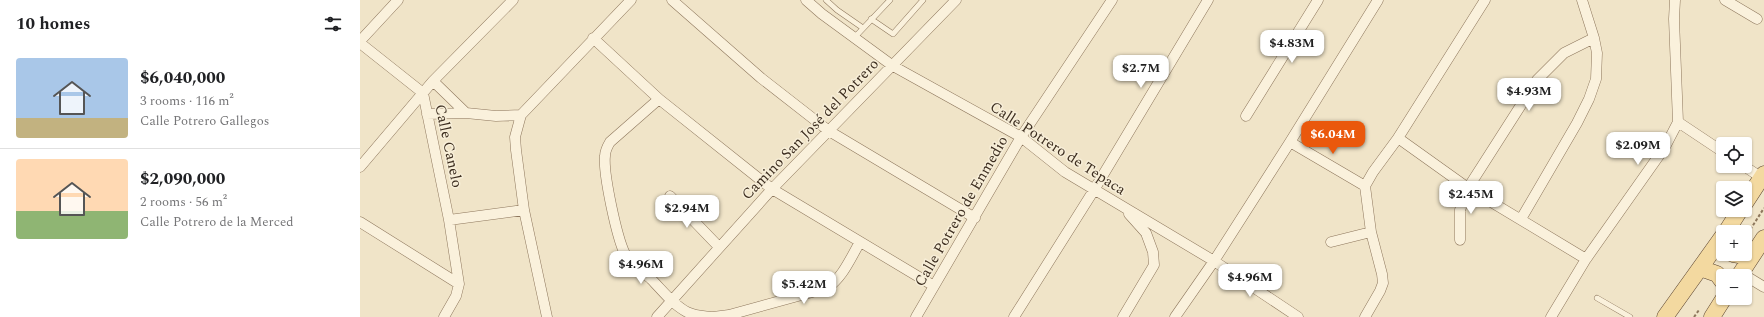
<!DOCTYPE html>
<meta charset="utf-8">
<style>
body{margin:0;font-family:Spectral,serif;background:#f2f2f2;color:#202124;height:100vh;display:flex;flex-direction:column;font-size:15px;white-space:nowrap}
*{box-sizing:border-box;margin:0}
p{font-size:13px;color:#757577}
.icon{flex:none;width:22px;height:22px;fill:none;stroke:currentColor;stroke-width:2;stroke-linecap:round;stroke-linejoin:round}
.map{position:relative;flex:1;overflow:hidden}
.drawer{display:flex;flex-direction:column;background:#fff;width:360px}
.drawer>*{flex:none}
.tools{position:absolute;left:1356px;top:137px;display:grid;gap:8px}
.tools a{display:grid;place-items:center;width:36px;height:36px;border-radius:4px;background:#fff;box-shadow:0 1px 3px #0004;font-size:20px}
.price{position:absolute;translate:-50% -34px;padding:0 9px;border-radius:8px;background:#fff;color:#222;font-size:13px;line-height:26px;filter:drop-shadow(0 1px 2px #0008)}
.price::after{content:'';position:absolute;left:50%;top:24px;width:12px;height:9px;margin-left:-6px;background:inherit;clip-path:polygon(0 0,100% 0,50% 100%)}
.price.current{background:#ea580c;color:#fff}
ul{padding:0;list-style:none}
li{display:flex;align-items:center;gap:12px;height:100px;padding:0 16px}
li+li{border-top:1px solid #e0e0e0}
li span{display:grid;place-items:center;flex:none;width:112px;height:80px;border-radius:4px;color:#555}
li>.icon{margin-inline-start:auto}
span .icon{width:48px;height:48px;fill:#fffc;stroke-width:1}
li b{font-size:17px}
h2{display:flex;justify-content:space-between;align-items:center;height:48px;padding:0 16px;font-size:17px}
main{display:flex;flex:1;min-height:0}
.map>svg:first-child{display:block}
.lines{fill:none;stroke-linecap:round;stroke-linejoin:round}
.lane-casing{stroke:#8d765c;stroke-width:6}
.street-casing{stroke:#8d765c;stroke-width:11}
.primary-casing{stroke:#5b4430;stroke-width:17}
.path{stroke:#8d765c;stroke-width:2;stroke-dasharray:3 2;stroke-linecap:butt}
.lane{stroke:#faf1dc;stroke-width:5}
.street{stroke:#faf1dc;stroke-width:10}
.primary{stroke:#f3d9a0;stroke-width:16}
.labels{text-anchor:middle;stroke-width:3;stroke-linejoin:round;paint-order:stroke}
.street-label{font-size:15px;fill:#3d2e20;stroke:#f7eed8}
</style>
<main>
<section class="drawer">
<h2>10 homes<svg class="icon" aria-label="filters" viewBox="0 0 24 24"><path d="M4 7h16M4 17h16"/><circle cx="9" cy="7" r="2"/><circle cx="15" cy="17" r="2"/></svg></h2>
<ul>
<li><span style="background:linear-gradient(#a9c7e8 75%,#c2b280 0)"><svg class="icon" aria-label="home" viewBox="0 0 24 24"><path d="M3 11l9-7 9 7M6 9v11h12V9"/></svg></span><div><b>$6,040,000</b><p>3 rooms · 116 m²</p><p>Calle Potrero Gallegos</p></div></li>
<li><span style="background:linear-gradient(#ffd9b3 65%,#8fb573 0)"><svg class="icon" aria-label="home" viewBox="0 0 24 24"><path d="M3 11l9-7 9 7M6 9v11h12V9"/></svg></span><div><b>$2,090,000</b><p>2 rooms · 56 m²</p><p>Calle Potrero de la Merced</p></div></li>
</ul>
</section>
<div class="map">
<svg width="1404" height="317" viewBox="0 0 1404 317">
<rect width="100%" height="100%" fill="#f0e4c8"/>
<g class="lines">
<g class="lane-casing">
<path id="lane" d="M 466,0 L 477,10 L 503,28
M 511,19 L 533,34 L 563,0
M 494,38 L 530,0
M 1237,298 L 1270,317"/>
</g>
<g class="street-casing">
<path id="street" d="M 312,0 L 401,78 L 469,131 L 615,218
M 446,0 L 462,14 L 533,66 L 661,137 L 705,172 L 854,261 L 938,317
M 1365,0 L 1397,19
M 233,38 L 299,99 L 412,189 L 574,286
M 0,41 L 38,0
M 0,43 L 63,93 L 89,220 L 99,284 L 96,296 L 84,317
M 73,81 L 106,113 L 136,116 L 161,115
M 299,99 L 250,142 C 247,147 245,151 245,156 C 243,174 257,238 265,254 C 271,265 282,271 291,279 C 302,290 313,305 327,312 C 335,316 342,316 351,317
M 67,114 L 106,113
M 886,116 L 958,0
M 1318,122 L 1363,152
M 1038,138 L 1108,188 L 1226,259
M 930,142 L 1005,186
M 1384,166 L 1402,178
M 0,167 L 73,81 L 153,0
M 310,196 L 359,247
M 1161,219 L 1217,123 L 1229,99 L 1236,79 L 1237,53 L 1234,38 L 1222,0
M 89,220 L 164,210
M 0,222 L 99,284
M 1100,240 L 1100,210 L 1108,188 L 1177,80 L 1204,53 L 1234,38
M 971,242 L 1011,232
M 1381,273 L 1404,287
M 187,317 L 164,210 L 156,150 L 155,137 L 161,115 L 271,0
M 297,317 L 412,189 L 596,0
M 353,317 L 369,315 L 467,288 C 483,277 490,259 500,242
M 556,317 L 661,137 L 752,0
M 654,317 L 734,190 L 848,0
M 763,317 L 794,265 L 793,252 L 786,233 L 769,214
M 815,317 L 854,261 L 930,142 L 1018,0
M 1005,317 L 1020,291 L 1023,283 L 1022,274 L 1011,232 L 1005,186 L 1013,172 L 1038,138 L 1125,0
M 1191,317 L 1226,259 L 1305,147 L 1318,122 L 1314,19 L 1315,0"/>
</g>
<g class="primary-casing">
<path id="primary" d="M 1385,203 L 1404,174
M 1366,232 L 1380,210
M 1373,254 L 1391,257
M 1340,268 L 1357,274 L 1363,282
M 1379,276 L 1404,238
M 1305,317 L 1363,236
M 1352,317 L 1364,298"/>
</g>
<path class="path" d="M 1385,238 L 1404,208
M 1334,317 L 1339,310"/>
<use href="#lane" class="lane"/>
<use href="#street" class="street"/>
<use href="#primary" class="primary"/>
</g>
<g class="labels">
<g class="street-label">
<text transform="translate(450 129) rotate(-46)" y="5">Camino San José del Potrero</text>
<text transform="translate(89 146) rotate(78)" y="5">Calle Canelo</text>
<text transform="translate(698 148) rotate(33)" y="5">Calle Potrero de Tepaca</text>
<text transform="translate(601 211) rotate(-60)" y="5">Calle Potrero de Enmedio</text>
</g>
</g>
</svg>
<div class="tools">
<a><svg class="icon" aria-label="locate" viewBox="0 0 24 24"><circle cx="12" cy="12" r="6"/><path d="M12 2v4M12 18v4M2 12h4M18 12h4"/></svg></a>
<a><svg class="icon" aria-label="layers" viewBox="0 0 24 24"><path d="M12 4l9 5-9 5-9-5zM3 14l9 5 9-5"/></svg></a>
<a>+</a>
<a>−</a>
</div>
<b class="price" style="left:932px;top:64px">$4.83M</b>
<b class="price" style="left:781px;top:89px">$2.7M</b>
<b class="price" style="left:1169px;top:112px">$4.93M</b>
<b class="price current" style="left:973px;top:155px">$6.04M</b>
<b class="price" style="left:1278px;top:166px">$2.09M</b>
<b class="price" style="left:1111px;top:215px">$2.45M</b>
<b class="price" style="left:327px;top:229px">$2.94M</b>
<b class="price" style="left:281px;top:285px">$4.96M</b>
<b class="price" style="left:890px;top:298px">$4.96M</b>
<b class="price" style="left:444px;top:305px">$5.42M</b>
</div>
</main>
